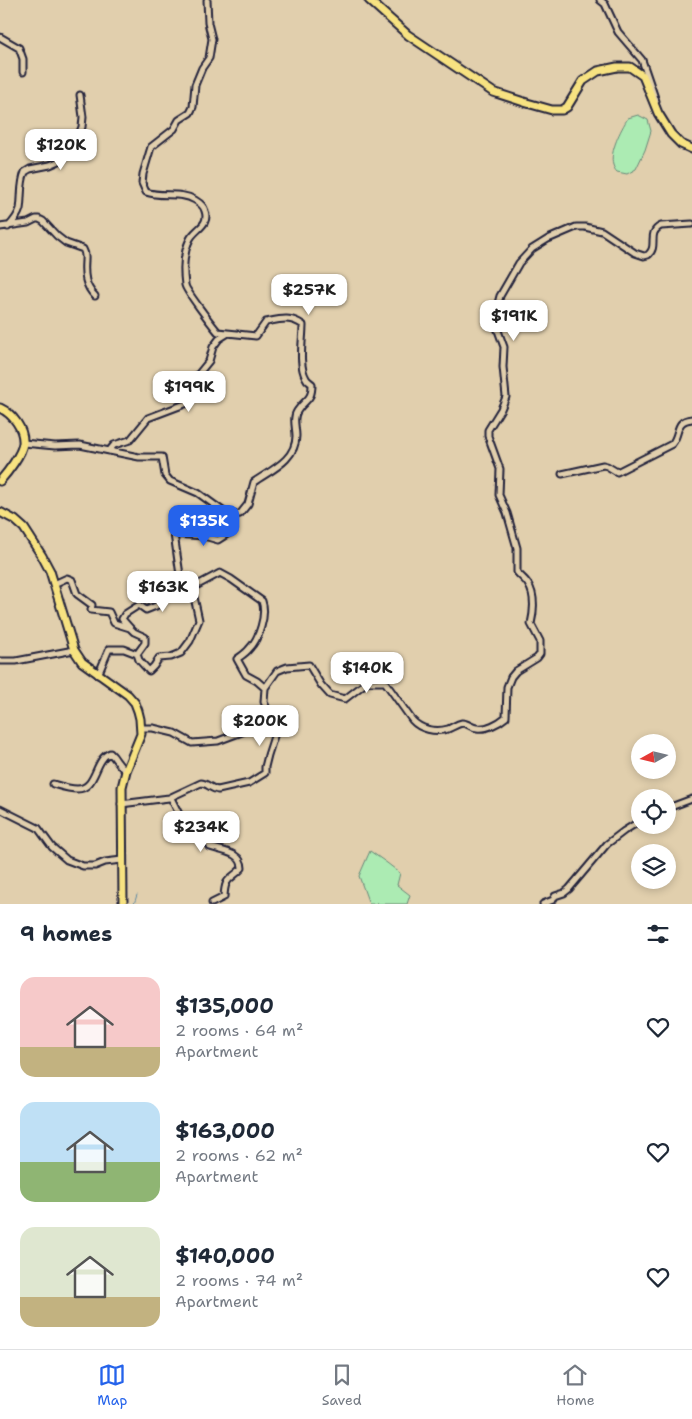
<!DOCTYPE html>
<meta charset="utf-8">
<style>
body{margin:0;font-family:"Shantell Sans",sans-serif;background:#f2f2f3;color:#1f2937;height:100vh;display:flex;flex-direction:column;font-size:19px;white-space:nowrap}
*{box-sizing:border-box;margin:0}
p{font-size:16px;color:#747a83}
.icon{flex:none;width:28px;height:28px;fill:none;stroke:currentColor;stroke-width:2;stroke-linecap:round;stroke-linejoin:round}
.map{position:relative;height:904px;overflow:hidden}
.sheet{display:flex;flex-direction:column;background:#fff;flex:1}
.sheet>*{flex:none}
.needle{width:32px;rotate:262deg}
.tools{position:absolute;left:631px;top:734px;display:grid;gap:10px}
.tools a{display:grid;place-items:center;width:45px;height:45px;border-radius:50%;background:#fff;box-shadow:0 2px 8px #0003;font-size:25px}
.price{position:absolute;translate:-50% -42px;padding:0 11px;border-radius:10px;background:#fff;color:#222;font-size:16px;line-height:32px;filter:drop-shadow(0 1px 2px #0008)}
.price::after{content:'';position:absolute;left:50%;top:30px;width:15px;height:11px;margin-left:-8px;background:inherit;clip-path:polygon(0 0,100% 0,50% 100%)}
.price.active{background:#2563eb;color:#fff}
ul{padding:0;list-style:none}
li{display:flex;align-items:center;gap:15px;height:125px;padding:0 20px}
li span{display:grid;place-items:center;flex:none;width:140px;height:100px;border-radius:15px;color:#555}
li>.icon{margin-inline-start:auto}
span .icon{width:60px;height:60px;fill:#fffc;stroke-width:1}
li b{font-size:21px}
h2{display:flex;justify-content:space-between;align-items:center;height:60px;padding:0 20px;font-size:21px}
.tab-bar{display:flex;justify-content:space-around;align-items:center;height:70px;border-top:1px solid #e0e1e3;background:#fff;font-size:14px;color:#747a83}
.tab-bar a{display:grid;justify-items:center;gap:2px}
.tab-bar .active{color:#2563eb}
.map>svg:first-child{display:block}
.green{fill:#acebb3;stroke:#678677}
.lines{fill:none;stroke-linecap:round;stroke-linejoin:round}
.stream{stroke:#608ba4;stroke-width:1}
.minor-casing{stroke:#22223b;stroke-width:9}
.major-casing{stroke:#22223b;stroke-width:11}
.minor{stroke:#e1cfad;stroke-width:5}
.major{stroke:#f7e281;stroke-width:7}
</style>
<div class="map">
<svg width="692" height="904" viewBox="0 0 692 904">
<rect width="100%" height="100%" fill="#e1cfad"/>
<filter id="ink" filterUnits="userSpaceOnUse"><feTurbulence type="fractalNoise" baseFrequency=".02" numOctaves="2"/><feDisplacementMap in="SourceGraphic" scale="10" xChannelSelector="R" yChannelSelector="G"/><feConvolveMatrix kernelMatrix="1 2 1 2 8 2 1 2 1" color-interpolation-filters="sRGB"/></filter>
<g filter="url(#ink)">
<path class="green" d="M 638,115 L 648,120 L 651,131 L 645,150 L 636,169 L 627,174 L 617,172 C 615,170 614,168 613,165 C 609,152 621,129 628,118 Z
M 370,851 L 387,863 L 400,873 L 397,885 L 410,895 L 407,904 L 378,904 L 377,902 L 375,904 L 369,904 L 359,876 Z"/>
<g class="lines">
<path class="stream" d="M 134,904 L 137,895"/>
<g class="minor-casing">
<path id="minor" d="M 600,0 L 605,4 L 618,32 L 642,60 L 656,101
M 0,37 L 19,48 L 23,59 L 23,72
M 0,227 L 28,223 L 36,219 L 39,219 L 43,221 L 57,236 L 66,243 L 83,249 C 86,254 85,256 85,261 C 84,275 85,286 95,296
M 8,227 C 13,222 18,216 20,209 C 22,197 20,184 25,172 L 30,169 L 50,165 L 57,162 L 64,158 L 68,153 L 72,142 L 80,132 L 82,127 L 83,117 L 80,95
M 23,443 L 55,446 L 80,445 L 139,457 L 162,457 L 165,475 L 170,481 L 198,493 L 227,514 L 234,515 L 240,514 L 248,504 L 254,482 C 271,470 296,460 296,436 C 296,427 292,417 298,410 C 306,398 312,401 312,384 C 310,382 307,381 306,378 C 298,365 303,339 303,325 C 290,316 281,319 266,322 L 256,336 L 218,332 C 213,326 186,291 185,285 C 183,270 183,253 190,239 C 195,229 210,225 205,211 C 204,206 200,203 195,200 C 180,191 162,198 146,192 L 142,183 L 143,174 L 151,147 L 174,129 L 179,120 L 190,113 L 193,107 L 195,85 L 202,68 L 209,58 L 212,39 L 208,23 L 207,0
M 109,451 L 114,445 L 130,440 L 148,418 L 185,404 L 196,395 L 196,377 L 209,361 L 213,347 L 219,339 L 227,334
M 562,474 L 603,465 L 607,466 L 617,472 L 672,444 C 681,433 674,421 692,419
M 54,584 L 67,578 L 72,580 L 77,594 L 92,605 L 91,610 L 109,612 L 114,623 L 130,628 L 134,632 L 145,637 L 145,643 L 137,654 L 139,660 L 149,671 L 154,666 L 159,658 L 171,657 L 181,653 L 190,641 L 199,620 L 192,588 L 220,573 L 231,579 L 262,601 C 267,615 259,639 249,649 C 246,653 241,656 237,659 L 246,675 L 257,681 L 265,688
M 175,588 L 180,575 L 174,534 L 204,536 L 218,540 L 229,533 L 229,520 L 227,514
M 130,628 L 122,619 L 125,614 L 139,605 L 146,610 L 156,606 L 175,588 L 192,588
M 0,661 L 16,661 L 74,650
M 98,675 L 109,649 L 124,649 L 137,654
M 141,728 L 153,728 L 174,733 L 192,743 L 218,741 L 242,732 L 271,718 L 264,702 L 265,688 L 277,671 L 287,667 L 309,665 L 321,685 L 330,695 L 345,699 L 367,682 L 385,682 L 412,720 C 420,729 435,733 448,729 C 453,727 457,724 462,723 C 468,723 472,728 477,728 C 486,730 499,723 506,717 L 507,687 L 511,677 L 516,671 L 537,658 L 540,654 L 540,641 L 531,624 C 534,611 536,596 528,584 C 525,579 520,576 517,572 L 517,548 L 507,513 L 499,495 L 500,469 L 488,436 L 488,430 L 501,409 L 506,397 L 503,367 L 504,347 L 496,325 L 495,315 L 500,296 L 519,263 L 532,249 L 548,239 L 576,227 L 585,227 L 602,231 L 635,253 L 644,256 L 648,255 C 659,246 646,233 661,226 L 692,224
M 53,784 C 60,786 69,789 77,789 C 97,789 94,759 110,753 C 117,759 117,765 126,771
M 171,798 L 185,826 L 187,827 L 200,826 L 203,829 L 210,847 C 221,851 242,852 242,868 C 230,881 225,876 224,897 L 212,903
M 121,804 L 169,798 L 201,783 C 207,783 211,789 218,790 L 249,783 L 265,773 L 265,767 L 268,755 L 276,730 L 271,718
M 668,808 L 692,799
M 0,809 L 38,828 L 52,847 L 67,860 L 83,866 L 95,866 L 105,862 L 122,860
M 543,904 L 553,900 L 555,896 L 564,893 L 569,889 L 607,844 L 624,831 L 640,821"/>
</g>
<g class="major-casing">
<path id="major" d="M 369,0 L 408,35 L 493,92 L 527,103 L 552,110 L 562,110 L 567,107 L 583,81 L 598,71 L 617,67 L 630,67 L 643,76 L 658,113 L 671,134 L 681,144 L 692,149
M 0,408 C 13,414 24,429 23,443 C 22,454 7,473 0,481
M 0,512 L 15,520 L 24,528 L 42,556 L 50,571 L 74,650 L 82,662 L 128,695 L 135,703 L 138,711 L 140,719 L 141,734 L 126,771 L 122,787 L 123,904"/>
</g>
<use href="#minor" class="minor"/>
<use href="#major" class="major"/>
</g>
</g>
</svg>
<div class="tools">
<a><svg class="needle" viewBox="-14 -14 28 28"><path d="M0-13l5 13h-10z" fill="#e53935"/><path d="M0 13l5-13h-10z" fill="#747a83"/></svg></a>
<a><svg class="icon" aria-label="locate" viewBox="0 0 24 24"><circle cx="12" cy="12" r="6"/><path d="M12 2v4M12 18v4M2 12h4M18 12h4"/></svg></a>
<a><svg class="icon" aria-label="layers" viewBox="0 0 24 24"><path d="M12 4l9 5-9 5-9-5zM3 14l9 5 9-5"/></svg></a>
</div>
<b class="price" style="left:61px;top:171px">$120K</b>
<b class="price" style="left:309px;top:316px">$257K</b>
<b class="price" style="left:514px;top:342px">$191K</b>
<b class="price" style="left:189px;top:413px">$199K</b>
<b class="price active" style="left:204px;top:547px">$135K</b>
<b class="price" style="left:163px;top:613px">$163K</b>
<b class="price" style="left:367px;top:694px">$140K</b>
<b class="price" style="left:260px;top:747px">$200K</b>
<b class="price" style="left:201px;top:853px">$234K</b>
</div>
<section class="sheet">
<h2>9 homes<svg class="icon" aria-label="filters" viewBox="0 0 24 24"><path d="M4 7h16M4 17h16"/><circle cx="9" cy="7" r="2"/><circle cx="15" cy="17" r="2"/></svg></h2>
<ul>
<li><span style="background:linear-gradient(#f6c9c9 70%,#c2b280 0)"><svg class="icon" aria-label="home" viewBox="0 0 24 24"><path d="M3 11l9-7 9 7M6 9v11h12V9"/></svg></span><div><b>$135,000</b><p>2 rooms · 64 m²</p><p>Apartment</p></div><svg class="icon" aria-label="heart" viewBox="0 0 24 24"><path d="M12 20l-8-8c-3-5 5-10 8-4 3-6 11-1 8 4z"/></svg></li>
<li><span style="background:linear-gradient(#bfe0f5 60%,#8fb573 0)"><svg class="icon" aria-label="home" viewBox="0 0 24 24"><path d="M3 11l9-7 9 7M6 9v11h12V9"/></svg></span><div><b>$163,000</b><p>2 rooms · 62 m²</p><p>Apartment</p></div><svg class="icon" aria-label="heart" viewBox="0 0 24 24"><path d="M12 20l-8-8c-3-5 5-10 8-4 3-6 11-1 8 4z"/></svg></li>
<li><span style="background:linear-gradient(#dfe7d0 70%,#c2b280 0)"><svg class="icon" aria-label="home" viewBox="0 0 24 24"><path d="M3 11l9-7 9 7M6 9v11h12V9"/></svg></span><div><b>$140,000</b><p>2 rooms · 74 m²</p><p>Apartment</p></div><svg class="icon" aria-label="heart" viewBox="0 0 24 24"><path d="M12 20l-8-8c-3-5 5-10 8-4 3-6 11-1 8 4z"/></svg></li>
</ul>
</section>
<nav class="tab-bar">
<a class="active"><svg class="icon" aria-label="map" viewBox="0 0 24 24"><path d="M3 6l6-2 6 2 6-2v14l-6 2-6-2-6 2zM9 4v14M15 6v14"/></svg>Map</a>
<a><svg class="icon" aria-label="saved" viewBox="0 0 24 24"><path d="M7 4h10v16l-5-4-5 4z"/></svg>Saved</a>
<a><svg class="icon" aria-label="home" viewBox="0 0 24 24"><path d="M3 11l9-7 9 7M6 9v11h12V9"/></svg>Home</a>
</nav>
